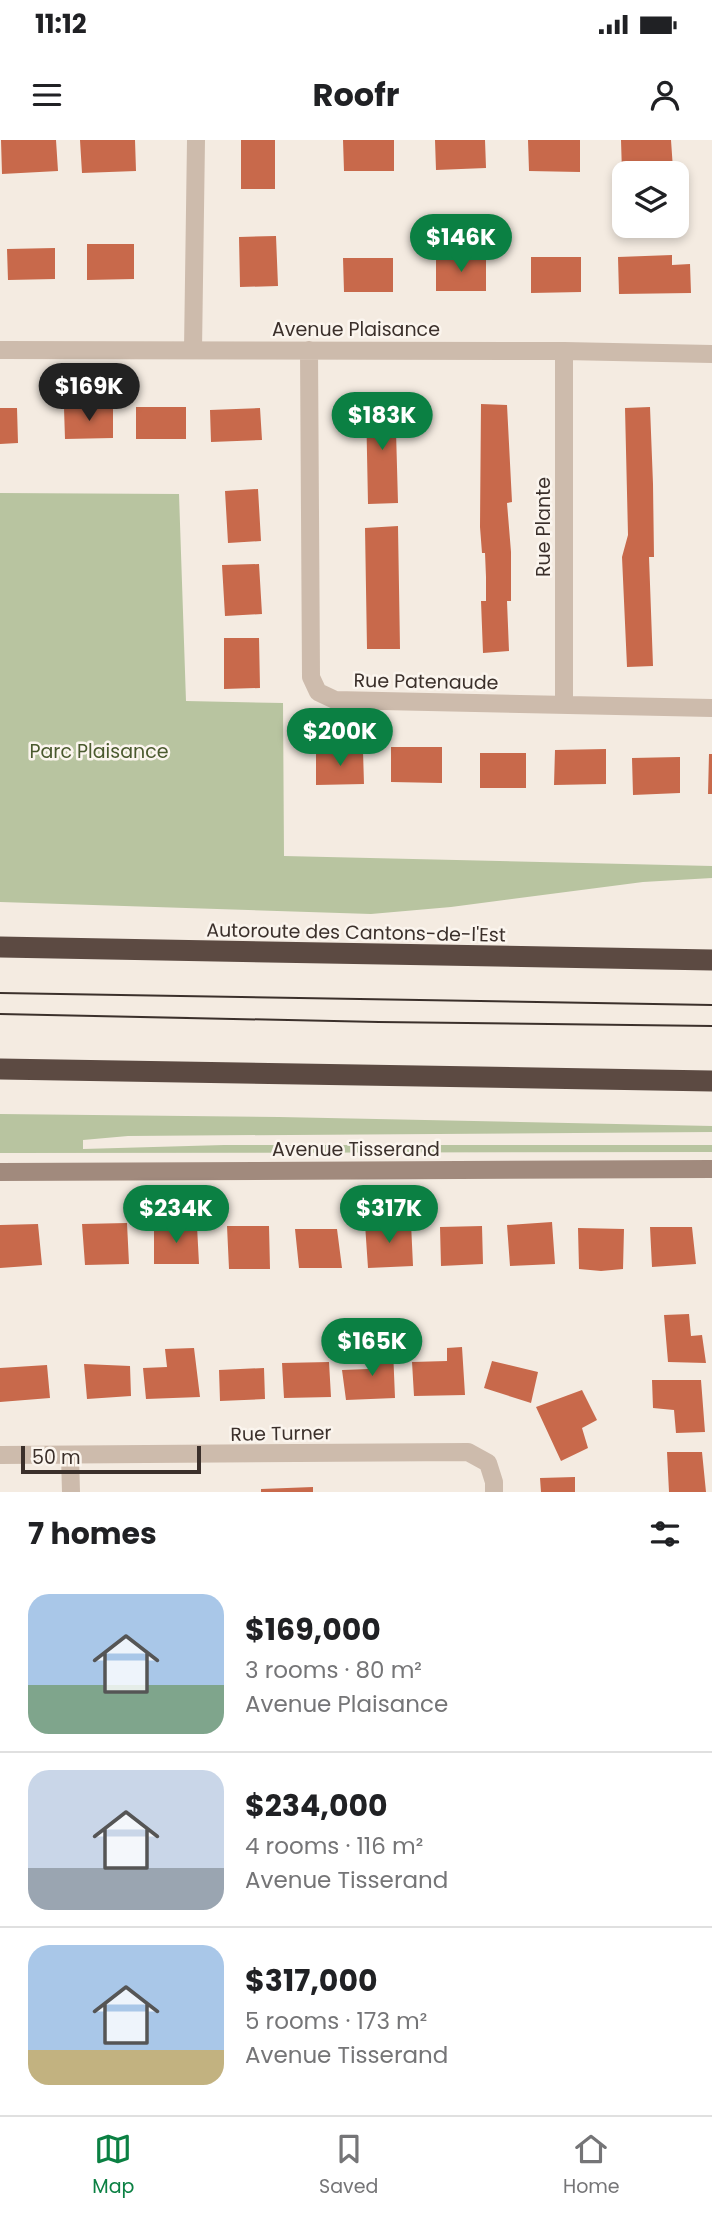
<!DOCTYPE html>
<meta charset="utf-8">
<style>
body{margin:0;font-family:Poppins,sans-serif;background:#f6f6f6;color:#202124;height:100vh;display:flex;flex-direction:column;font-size:26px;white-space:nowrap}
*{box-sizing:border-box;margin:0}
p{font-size:23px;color:#757577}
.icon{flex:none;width:38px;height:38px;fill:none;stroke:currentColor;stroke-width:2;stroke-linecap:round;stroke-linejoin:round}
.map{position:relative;height:1352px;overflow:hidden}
.drawer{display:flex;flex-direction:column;background:#fff;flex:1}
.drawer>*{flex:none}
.fabs{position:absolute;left:612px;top:21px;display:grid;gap:14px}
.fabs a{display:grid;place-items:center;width:77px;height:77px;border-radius:14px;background:#fff;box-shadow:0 4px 10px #0003;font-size:35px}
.scale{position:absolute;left:21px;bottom:18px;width:180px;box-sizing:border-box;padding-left:7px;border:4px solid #3b302b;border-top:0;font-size:19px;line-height:24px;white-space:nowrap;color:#3b302b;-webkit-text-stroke:5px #fbf5ee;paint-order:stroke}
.price{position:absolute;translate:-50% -60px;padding:0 16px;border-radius:24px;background:#0b8043;color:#fff;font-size:23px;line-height:46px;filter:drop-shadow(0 2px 4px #0008)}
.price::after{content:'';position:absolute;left:50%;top:42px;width:21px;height:16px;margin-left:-10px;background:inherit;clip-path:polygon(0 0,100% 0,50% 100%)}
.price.on{background:#222;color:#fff}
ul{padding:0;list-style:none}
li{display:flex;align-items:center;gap:21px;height:175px;padding:0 28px}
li+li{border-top:2px solid #e0e0e0}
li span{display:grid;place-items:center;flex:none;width:196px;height:140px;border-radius:21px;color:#555}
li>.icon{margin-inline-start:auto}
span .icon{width:84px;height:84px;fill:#fffc;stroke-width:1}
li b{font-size:30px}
h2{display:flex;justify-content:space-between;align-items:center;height:84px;padding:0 28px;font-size:30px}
.status{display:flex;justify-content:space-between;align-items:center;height:49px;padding:0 35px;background:#fff;direction:ltr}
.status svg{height:19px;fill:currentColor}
header{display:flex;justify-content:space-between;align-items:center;height:91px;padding:0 28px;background:#fff;font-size:32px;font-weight:700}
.menu{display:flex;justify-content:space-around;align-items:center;height:98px;border-top:2px solid #e0e0e0;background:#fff;font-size:19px;color:#757577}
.menu a{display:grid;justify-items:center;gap:4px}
.menu .on{color:#0b8043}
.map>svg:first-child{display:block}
.green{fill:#b8c4a0}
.building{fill:#c8694b}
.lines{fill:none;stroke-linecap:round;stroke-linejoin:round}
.street{stroke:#cdbbac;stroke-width:18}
.secondary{stroke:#a18a7d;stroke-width:18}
.highway{stroke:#5c4a42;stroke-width:21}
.tram{stroke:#3b302b;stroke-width:2}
.labels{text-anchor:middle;stroke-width:5;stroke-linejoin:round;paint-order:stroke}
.street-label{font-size:19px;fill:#3b302b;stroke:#fbf5ee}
.park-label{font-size:19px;fill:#4a5a2e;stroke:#fbf5ee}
</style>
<div class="status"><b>11:12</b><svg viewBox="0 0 49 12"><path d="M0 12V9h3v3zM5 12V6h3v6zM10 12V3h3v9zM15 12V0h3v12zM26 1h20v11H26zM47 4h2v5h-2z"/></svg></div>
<header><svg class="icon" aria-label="menu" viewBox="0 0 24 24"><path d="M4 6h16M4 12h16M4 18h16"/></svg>Roofr<svg class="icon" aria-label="person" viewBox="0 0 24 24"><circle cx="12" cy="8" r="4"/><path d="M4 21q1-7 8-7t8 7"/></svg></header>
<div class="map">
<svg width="712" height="1352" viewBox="0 0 712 1352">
<rect width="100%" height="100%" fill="#f4ebe1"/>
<path class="green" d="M 0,353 L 179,354 L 186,561 L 283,563 L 284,716 L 712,726 L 712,738 L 643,742 L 451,767 L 371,774 L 0,762 Z
M 0,974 L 279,977 L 712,986 L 712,992 L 128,996 L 83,1000 L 83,1009 L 224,1005 L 712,1005 L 712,1012 L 0,1013 Z"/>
<path class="building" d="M 1,0 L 56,0 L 58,31 L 2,34 Z
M 80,0 L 135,0 L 136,31 L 82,33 Z
M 241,0 L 275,0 L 275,49 L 241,49 Z
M 343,0 L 394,0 L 394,31 L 344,31 Z
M 435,0 L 485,0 L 486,28 L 436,30 Z
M 528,0 L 580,0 L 580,32 L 529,31 Z
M 621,0 L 671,0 L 673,29 L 622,33 Z
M 276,96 L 278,146 L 240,147 L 239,97 Z
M 87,104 L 134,104 L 134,139 L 87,140 Z
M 55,108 L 55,139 L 8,140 L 7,109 Z
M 672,115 L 672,125 L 690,124 L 691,153 L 619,154 L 618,117 Z
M 436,117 L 486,117 L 486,151 L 436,151 Z
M 531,117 L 581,117 L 581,152 L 531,153 Z
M 343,118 L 393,118 L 393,152 L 344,152 Z
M 400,262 L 400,291 L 396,291 L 398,363 L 368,364 L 366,263 Z
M 481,264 L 507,265 L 512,362 L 507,363 L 511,412 L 511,461 L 507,461 L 509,511 L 483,513 L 481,461 L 486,461 L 486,437 L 485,413 L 482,413 L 480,387 Z
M 136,267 L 186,267 L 186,299 L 136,299 Z
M 650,267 L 653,344 L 654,417 L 649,417 L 653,526 L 627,527 L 622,417 L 628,395 L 625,268 Z
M 0,268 L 17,268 L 18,303 L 0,304 Z
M 64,268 L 113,268 L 113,298 L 65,299 Z
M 260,268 L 262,300 L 211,302 L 210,270 Z
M 258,349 L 261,401 L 228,403 L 225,351 Z
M 398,386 L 400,509 L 367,509 L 365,388 Z
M 259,424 L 262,474 L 225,476 L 222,425 Z
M 224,498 L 259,498 L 260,548 L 224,549 Z
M 391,607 L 442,607 L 442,643 L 391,642 Z
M 606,609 L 606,644 L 554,645 L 555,610 Z
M 316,611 L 363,611 L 364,644 L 316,645 Z
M 480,613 L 526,613 L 526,648 L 480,648 Z
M 709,614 L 712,614 L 712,654 L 708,654 Z
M 680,617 L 680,653 L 633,655 L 632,618 Z
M 552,1082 L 555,1124 L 510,1126 L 507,1085 Z
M 127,1083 L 129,1124 L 85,1125 L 82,1084 Z
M 411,1083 L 413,1126 L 368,1128 L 365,1084 Z
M 38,1084 L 42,1125 L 0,1128 L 0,1085 Z
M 154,1086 L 197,1086 L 199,1124 L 154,1124 Z
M 227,1086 L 269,1086 L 270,1129 L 229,1129 Z
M 482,1086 L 483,1124 L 441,1126 L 440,1087 Z
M 650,1087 L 692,1087 L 696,1124 L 652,1127 Z
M 578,1088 L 624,1089 L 623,1129 L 601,1131 L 579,1129 Z
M 295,1089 L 337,1089 L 342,1128 L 299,1128 Z
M 689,1174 L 691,1196 L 702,1195 L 706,1223 L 668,1222 L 664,1175 Z
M 462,1207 L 465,1255 L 414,1256 L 412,1222 L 447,1221 L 447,1208 Z
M 194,1208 L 200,1257 L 146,1259 L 143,1228 L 167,1227 L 165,1209 Z
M 393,1209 L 395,1258 L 346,1260 L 342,1230 L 368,1229 L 367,1210 Z
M 492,1221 L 538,1232 L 531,1263 L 484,1248 Z
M 329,1222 L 331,1257 L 284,1258 L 282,1223 Z
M 84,1224 L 130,1226 L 131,1256 L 87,1259 Z
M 47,1225 L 50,1258 L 0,1262 L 0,1228 Z
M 264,1228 L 265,1259 L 220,1261 L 219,1230 Z
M 652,1240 L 701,1240 L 705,1292 L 676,1293 L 674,1270 L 653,1268 Z
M 582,1250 L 597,1280 L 582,1288 L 588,1308 L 561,1321 L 536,1267 Z
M 667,1312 L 702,1312 L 706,1352 L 669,1352 Z
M 575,1337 L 575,1352 L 541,1352 L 540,1338 Z
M 313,1347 L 313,1352 L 261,1352 L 261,1349 Z"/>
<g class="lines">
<path class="street" d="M 0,210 L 564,211 L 712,214
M 193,210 L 196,0
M 309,210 L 311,537 L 318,552 L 335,560 L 712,568
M 564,211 L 564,564
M 0,1315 L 468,1312 L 488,1323 L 494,1342 L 494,1352
M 70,1316 L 71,1352"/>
<path class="secondary" d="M 0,1032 L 712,1029"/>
<path class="highway" d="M 0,807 L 712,820
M 0,929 L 712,941"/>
<path class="tram" d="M 0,853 L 712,865
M 0,874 L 379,882 L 712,886"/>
</g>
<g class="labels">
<g class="street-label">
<text x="356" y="196">Avenue Plaisance</text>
<text transform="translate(543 387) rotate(-90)" y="7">Rue Plante</text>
<text transform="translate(426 541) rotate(1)" y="7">Rue Patenaude</text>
<text transform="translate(356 792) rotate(1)" y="7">Autoroute des Cantons-de-l'Est</text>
<text x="356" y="1016">Avenue Tisserand</text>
<text transform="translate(281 1293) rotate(-1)" y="7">Rue Turner</text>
</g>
<g class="park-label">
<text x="99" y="618">Parc Plaisance</text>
</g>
</g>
</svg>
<div class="fabs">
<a><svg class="icon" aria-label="layers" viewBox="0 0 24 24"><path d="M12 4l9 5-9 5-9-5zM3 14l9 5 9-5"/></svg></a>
</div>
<div class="scale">50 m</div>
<b class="price" style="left:461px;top:134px">$146K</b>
<b class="price on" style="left:89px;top:283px">$169K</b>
<b class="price" style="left:382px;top:312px">$183K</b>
<b class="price" style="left:340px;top:628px">$200K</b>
<b class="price" style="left:176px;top:1105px">$234K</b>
<b class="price" style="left:389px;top:1105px">$317K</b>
<b class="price" style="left:372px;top:1238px">$165K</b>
</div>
<section class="drawer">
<h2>7 homes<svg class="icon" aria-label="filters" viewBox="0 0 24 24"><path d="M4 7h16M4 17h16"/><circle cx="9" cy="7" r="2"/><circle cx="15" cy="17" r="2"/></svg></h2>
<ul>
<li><span style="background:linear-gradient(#a9c7e8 65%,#7fa58c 0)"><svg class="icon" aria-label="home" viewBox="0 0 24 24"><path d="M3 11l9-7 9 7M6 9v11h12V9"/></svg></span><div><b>$169,000</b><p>3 rooms · 80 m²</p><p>Avenue Plaisance</p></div></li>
<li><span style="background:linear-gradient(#c9d6e8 70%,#9aa5b1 0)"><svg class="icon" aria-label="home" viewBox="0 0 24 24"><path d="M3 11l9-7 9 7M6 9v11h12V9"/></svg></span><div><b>$234,000</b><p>4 rooms · 116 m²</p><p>Avenue Tisserand</p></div></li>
<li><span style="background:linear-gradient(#a9c7e8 75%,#c2b280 0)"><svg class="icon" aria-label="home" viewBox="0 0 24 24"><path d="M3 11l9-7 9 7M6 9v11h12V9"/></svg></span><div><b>$317,000</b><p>5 rooms · 173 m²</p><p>Avenue Tisserand</p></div></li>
</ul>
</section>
<nav class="menu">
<a class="on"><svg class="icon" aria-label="map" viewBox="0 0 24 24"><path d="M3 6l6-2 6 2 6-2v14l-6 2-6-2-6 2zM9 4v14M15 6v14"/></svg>Map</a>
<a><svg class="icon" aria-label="saved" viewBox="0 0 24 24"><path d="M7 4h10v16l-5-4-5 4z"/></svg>Saved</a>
<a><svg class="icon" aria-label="home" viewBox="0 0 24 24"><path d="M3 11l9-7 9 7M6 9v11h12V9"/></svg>Home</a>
</nav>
